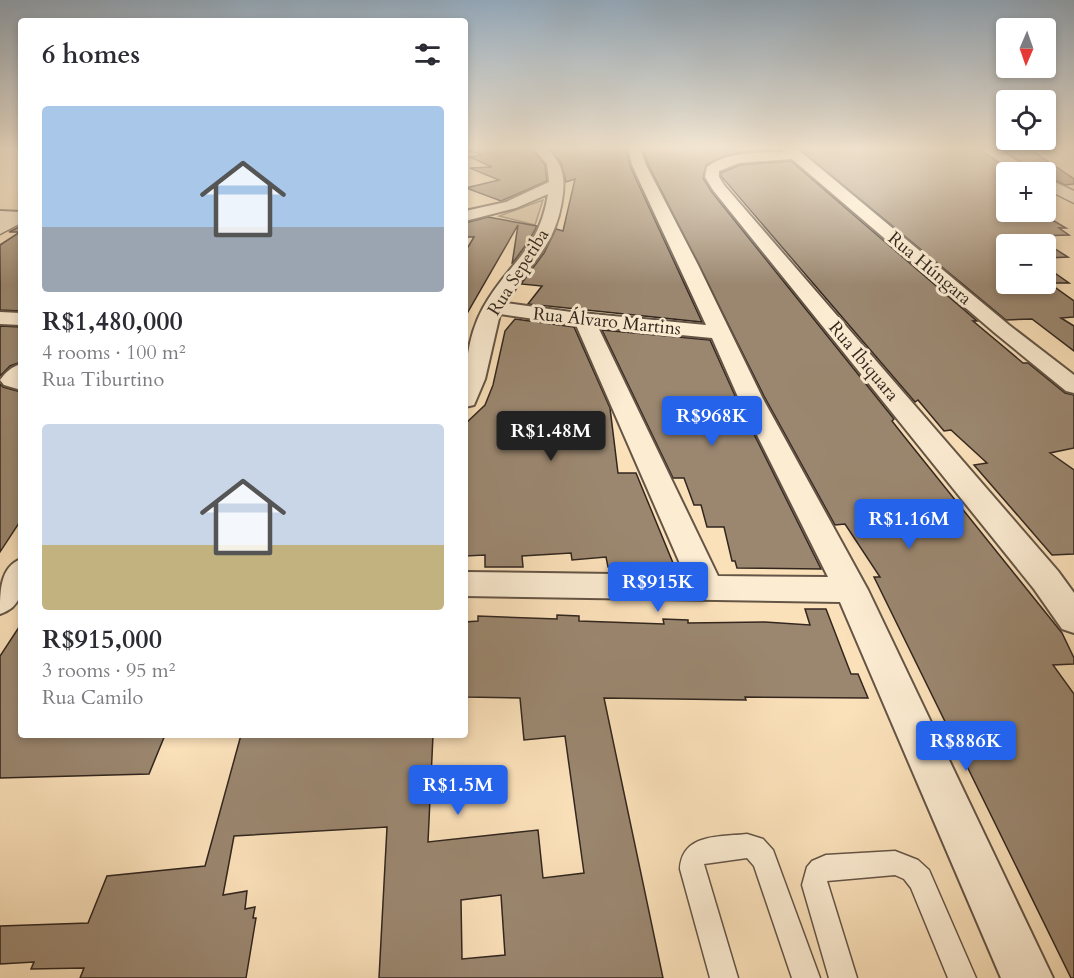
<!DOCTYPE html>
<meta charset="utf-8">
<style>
body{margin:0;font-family:Cardo,serif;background:#f7f7f7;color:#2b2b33;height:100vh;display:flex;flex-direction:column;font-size:22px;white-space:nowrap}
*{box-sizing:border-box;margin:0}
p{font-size:20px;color:#7c7c81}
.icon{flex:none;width:33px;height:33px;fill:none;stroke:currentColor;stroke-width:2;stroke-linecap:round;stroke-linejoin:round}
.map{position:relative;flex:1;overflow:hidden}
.panel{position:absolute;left:18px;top:18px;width:450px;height:720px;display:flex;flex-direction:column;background:#fff;border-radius:6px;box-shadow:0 3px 9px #0003}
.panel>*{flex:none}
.needle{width:39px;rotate:182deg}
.fabs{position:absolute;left:996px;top:18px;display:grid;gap:12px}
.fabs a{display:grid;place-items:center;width:60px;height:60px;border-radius:6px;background:#fff;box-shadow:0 3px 9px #0003;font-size:30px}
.price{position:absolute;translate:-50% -51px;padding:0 14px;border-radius:6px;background:#2563eb;color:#fff;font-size:20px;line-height:39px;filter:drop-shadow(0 2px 3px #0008)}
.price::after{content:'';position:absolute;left:50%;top:36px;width:18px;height:14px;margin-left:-9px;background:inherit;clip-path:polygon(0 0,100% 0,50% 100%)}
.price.on{background:#222;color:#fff}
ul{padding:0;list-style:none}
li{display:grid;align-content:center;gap:12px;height:318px;padding:0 24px}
li span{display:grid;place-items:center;height:186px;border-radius:6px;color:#555}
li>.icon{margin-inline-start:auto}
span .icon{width:108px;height:108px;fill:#fffc;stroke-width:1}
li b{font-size:26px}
h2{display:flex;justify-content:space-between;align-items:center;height:72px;padding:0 24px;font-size:26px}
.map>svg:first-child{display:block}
.green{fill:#d9c1a0;stroke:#867460;stroke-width:1.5}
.building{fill:#9b8770;stroke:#32261f;stroke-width:1.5;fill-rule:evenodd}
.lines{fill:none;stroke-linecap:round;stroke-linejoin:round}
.service-casing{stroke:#645546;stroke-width:3}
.minor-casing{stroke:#645546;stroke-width:4}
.tertiary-casing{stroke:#645546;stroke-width:3}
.service{fill:#fcecd2;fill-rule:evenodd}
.minor{fill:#fcecd2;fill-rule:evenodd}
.tertiary{fill:#fcecd2;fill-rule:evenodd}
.labels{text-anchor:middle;stroke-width:6;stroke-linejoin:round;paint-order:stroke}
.far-street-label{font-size:18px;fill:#32261f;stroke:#fcecd2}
</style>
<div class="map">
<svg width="1074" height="978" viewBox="0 0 1074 978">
<rect width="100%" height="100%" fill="#fbe1ba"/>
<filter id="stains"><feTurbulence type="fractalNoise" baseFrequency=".00333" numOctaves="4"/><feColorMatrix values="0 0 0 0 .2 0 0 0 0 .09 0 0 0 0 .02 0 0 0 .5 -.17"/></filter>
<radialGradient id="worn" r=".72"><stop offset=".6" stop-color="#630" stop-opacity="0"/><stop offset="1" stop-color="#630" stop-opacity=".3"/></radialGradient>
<path class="green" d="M 543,200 L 535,225 L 499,216 Z"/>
<path class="building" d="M 470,148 L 531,148 L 545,165 L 547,181 L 501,201 L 466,188 L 499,180 L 470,168 L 492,167 L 470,157 L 482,155 L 470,151 Z
M 549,148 L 626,148 L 630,166 L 702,322 L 528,304 L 542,286 L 521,284 L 544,253 L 556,229 L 563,231 L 575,179 L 566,182 L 561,162 Z
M 642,148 L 779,148 L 780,150 L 744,152 L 724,156 L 706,165 L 703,178 L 711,191 L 894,419 L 892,421 L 903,435 L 1062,633 L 1074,658 L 1074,664 L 1053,665 L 1074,694 L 1074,978 L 1071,978 L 874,577 L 880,577 L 845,524 L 835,525 L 764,396 L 648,164 Z
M 798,148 L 977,148 L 1013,172 L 1006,172 L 1006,212 L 1039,212 L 1066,228 L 1059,228 L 1069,235 L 1034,236 L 1068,257 L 1046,258 L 1046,244 L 1006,244 L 1006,284 L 1046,284 L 1046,267 L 1069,283 L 1049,283 L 1074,301 L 1074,317 L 1061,318 L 1074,326 L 1074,351 L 1032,319 L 1006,320 Z
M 1000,148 L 1028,148 L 1074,179 L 1074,184 L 1065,185 L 1046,176 L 1046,172 L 1036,172 Z
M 791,161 L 977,321 L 973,321 L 1023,363 L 1028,363 L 1065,393 L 1074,395 L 1074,448 L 1050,453 L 1074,470 L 1074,554 L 1052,555 L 974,465 L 987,463 L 951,430 L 944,431 L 918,400 L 915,402 L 721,176 L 721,173 L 740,165 Z
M 488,217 L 537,226 L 528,242 L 512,264 L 518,225 L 465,317 L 465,252 L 474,237 L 465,237 L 465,223 Z
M 21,226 L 21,311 L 0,310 L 0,245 L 20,232 L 9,232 Z
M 515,319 L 574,327 L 610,408 L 618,473 L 636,473 L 673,563 L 641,567 L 608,567 L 606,557 L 572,560 L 571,553 L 522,556 L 523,567 L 485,567 L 485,555 L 465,556 L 465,424 L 485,405 L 493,385 L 505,331 Z
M 0,326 L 21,327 L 21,362 L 10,366 L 0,376 Z
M 602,330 L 710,340 L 736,398 L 821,569 L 737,568 L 735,561 L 732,561 L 724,527 L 707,527 L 701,505 L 694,505 L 684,478 L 673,478 Z
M 0,384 L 3,387 L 21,392 L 21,520 L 0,552 Z
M 805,609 L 826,609 L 851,674 L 858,674 L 868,698 L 745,697 L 746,700 L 604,698 L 663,978 L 379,978 L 387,827 L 234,836 L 223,895 L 247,891 L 245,909 L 255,907 L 253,918 L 256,918 L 246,978 L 80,978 L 84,968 L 31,969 L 34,962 L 0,964 L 0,926 L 88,923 L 107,876 L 205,866 L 241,735 L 433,735 L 428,842 L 538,830 L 543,878 L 584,873 L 565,736 L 524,740 L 520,698 L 465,697 L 465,622 L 478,621 L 478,616 L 557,619 L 557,615 L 579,616 L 579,621 L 664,624 L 663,619 L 688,620 L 688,623 L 765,622 L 810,625 ZM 501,895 L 505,955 L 462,959 L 461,900 Z
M 21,624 L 21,735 L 165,735 L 149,774 L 0,778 L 0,656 Z"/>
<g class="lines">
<g class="service-casing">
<path id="service" d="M 747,834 L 763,839 L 773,850 L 820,978 L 792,978 L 754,866 L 747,858 L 704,864 L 738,978 L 710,978 L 680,869 C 682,833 720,837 747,834 Z
M 895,851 L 918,860 L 929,870 L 976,978 L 948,978 L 911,888 L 904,879 L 895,875 L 827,881 L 857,978 L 829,978 L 802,885 L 807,867 L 812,861 L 826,855 Z"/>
</g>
<g class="minor-casing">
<path id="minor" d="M 533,148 L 546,148 C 561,161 565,174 563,193 C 557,247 531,260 506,303 L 571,312 L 706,325 L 632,165 L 628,148 L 640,148 L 646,165 L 698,265 L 762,397 L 868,590 L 1053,978 L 1001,978 L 840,602 L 465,596 L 465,572 L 685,575 L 576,325 L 500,314 L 485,379 L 474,405 L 465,407 C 465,373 466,339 483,308 C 508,262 539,252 548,194 L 516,208 L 465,221 L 465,211 L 506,202 L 549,182 L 547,164 ZM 598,327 L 712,338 L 738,397 L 828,577 L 718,576 Z
M 781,148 L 794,148 L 801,152 L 1009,325 L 1074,375 L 1074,393 L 1066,391 L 995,333 L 792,159 L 739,163 L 719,171 L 719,177 L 724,185 L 1058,571 L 1074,593 L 1074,633 L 1062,629 L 1034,589 L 713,190 L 705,177 L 707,167 C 728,151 759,153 784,152 Z
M 0,211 L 21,212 L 21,220 L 0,221 Z
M 0,312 L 21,313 L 21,325 L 0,324 Z
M 21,364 L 21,390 L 4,385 L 0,380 C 6,372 11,367 21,364 Z
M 21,559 C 21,583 27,605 0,614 C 0,591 0,567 21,559 Z"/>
</g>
<g class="tertiary-casing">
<path id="tertiary" d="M 979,148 L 996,148 L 1034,172 L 1016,172 Z
M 1046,178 L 1074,191 L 1074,203 L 1046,189 Z
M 21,210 L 21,223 L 0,234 L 0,220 Z"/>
</g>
<use href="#service" class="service"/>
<use href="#minor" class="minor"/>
<use href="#tertiary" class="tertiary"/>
</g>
<linearGradient id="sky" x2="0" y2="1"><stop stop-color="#94acc0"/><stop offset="0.52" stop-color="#fdf2e0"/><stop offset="1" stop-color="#fdf2e0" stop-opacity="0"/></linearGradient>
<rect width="1074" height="285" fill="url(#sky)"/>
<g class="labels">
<g class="far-street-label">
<text transform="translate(930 268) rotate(40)" y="6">Rua Húngara</text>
<text transform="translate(518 272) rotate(-58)" y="6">Rua Sepetiba</text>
<text transform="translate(607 321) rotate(6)" y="6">Rua Álvaro Martins</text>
<text transform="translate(864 361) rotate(50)" y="6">Rua Ibiquara</text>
</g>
</g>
<rect width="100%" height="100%" filter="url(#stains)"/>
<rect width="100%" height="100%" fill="url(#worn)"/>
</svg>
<div class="fabs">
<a><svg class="needle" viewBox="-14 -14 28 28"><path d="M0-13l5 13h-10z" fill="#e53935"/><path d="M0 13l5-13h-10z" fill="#7c7c81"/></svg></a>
<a><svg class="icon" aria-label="locate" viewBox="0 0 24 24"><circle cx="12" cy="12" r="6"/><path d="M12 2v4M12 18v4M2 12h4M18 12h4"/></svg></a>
<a>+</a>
<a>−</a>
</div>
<b class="price" style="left:712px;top:447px">R$968K</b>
<b class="price on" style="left:551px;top:462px">R$1.48M</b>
<b class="price" style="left:909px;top:550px">R$1.16M</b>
<b class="price" style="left:658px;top:613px">R$915K</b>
<b class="price" style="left:966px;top:772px">R$886K</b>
<b class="price" style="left:458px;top:816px">R$1.5M</b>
<section class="panel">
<h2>6 homes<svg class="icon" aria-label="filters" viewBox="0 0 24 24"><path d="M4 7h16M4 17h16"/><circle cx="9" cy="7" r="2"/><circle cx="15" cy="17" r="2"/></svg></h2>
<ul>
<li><span style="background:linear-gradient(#a9c7e8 65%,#9aa5b1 0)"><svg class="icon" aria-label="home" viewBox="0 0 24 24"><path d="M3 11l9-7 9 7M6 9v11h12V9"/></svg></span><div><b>R$1,480,000</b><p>4 rooms · 100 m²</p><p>Rua Tiburtino</p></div></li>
<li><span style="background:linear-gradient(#c9d6e8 65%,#c2b280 0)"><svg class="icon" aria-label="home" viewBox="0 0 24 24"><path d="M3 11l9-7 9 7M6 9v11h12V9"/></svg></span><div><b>R$915,000</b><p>3 rooms · 95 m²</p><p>Rua Camilo</p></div></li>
</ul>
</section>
</div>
